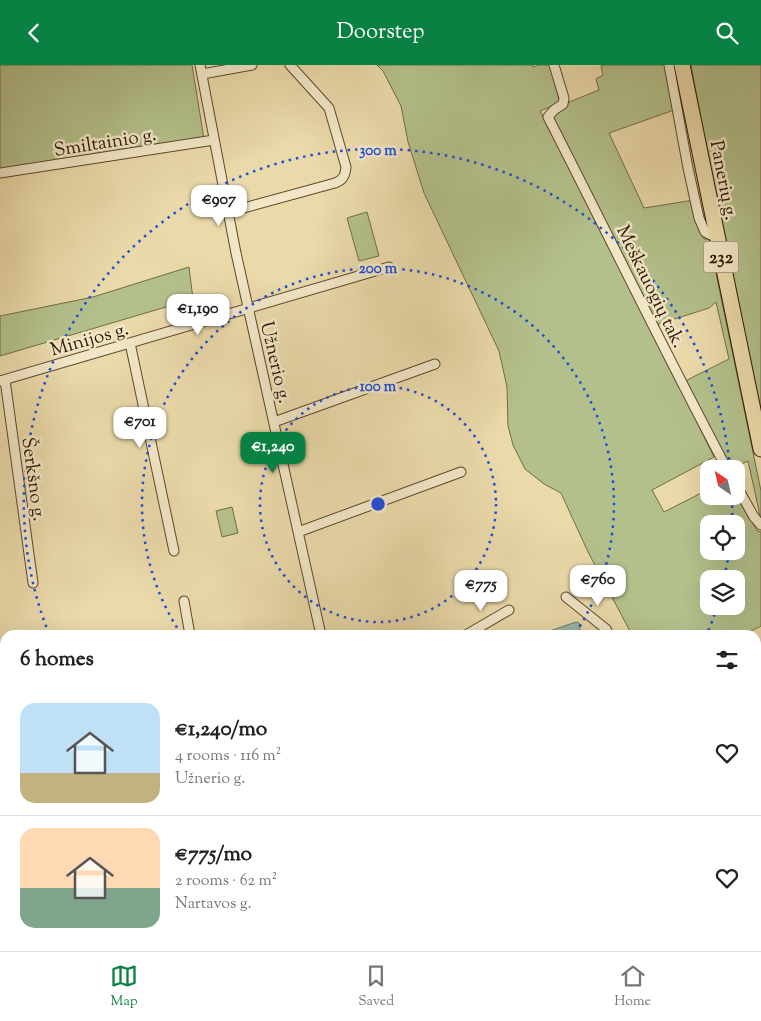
<!DOCTYPE html>
<meta charset="utf-8">
<style>
body{margin:0;font-family:"Sorts Mill Goudy",serif;background:#f2f2f2;color:#222;height:100vh;display:flex;flex-direction:column;font-size:19px;white-space:nowrap}
*{box-sizing:border-box;margin:0}
p{font-size:16px;color:#767676}
.icon{flex:none;width:28px;height:28px;fill:none;stroke:currentColor;stroke-width:2;stroke-linecap:round;stroke-linejoin:round}
.map{position:relative;flex:1;overflow:hidden}
.sheet{position:absolute;left:0px;top:565px;width:761px;height:321px;display:flex;flex-direction:column;background:#fff;border-radius:15px 15px 0 0;box-shadow:0 5px 20px #0002}
.sheet>*{flex:none}
.needle{width:32px;rotate:326deg}
.buttons{position:absolute;left:700px;top:395px;display:grid;gap:10px}
.buttons a{display:grid;place-items:center;width:45px;height:45px;border-radius:10px;background:#fff;box-shadow:0 5px 20px #0002;font-size:25px}
.price{position:absolute;translate:-50% -42px;padding:0 11px;border-radius:10px;background:#fff;color:#222;font-size:16px;line-height:32px;filter:drop-shadow(0 1px 2px #0008)}
.price::after{content:'';position:absolute;left:50%;top:30px;width:15px;height:11px;margin-left:-8px;background:inherit;clip-path:polygon(0 0,100% 0,50% 100%)}
.price.active{background:#0b8043;color:#fff}
ul{padding:0;list-style:none}
li{display:flex;align-items:center;gap:15px;height:125px;padding:0 20px}
li+li{border-top:1px solid #e0e0e0}
li span{display:grid;place-items:center;flex:none;width:140px;height:100px;border-radius:15px;color:#555}
li>.icon{margin-inline-start:auto}
span .icon{width:60px;height:60px;fill:#fffc;stroke-width:1}
li b{font-size:21px}
h2{display:flex;justify-content:space-between;align-items:center;height:60px;padding:0 20px;font-size:21px}
header{display:flex;justify-content:space-between;align-items:center;height:65px;padding:0 20px;background:#0b8043;color:#fff;font-size:22px;font-weight:600}
.dock{display:flex;justify-content:space-around;align-items:center;height:70px;border-top:1px solid #e0e0e0;background:#fff;font-size:14px;color:#767676}
.dock a{display:grid;justify-items:center;gap:2px}
.dock .active{color:#0b8043}
.map>svg:first-child{display:block}
.green{fill:#b3c08b;stroke:#726c46;fill-rule:evenodd}
.water{fill:#98baaa;stroke:#6e7966}
.lines{fill:none;stroke-linecap:round;stroke-linejoin:round}
.street-casing{stroke:#5e482a;stroke-width:11}
.primary-casing{stroke:#301800;stroke-width:17}
.street{stroke:#f1e6c7;stroke-width:9}
.primary{stroke:#ead9a9;stroke-width:15}
.ring{fill:none;stroke:#1d4ed8;stroke-width:2.5;stroke-dasharray:2.5 5}
.labels{text-anchor:middle;stroke-width:5;stroke-linejoin:round;paint-order:stroke}
.shield{fill:#f1e6c7;stroke:#6a563c;stroke-width:1}
.shield-label{font-size:18px;font-weight:bold;fill:#301800}
.street-label{font-size:19px;fill:#301800;stroke:#f1e6c7}
.centre{fill:#1d4ed8;stroke:#f1e6c7;stroke-width:2.5}
.ring-label{font-size:15px;text-anchor:middle;font-weight:bold;fill:#1d4ed8;stroke:#f1e6c7;stroke-width:5;stroke-linejoin:round;paint-order:stroke}
</style>
<header><svg class="icon" aria-label="back" viewBox="0 0 24 24"><path d="M15 5l-7 7 7 7"/></svg>Doorstep<svg class="icon" aria-label="search" viewBox="0 0 24 24"><circle cx="10" cy="10" r="6"/><path d="M15 15l6 6"/></svg></header>
<div class="map">
<svg width="761" height="886" viewBox="0 0 761 886">
<rect width="100%" height="100%" fill="#ead9a9"/>
<filter id="stains"><feTurbulence type="fractalNoise" baseFrequency=".004" numOctaves="4"/><feColorMatrix values="0 0 0 0 .2 0 0 0 0 .09 0 0 0 0 .02 0 0 0 .5 -.17"/></filter>
<radialGradient id="worn" r=".72"><stop offset=".6" stop-color="#630" stop-opacity="0"/><stop offset="1" stop-color="#630" stop-opacity=".3"/></radialGradient>
<path class="green" d="M 0,0 L 192,0 L 204,74 L 0,104 Z
M 377,0 L 533,0 L 533,2 L 539,0 L 550,0 L 560,38 L 540,46 L 609,178 L 714,392 L 652,425 L 664,447 L 709,424 L 709,431 L 736,431 L 736,430 L 757,466 L 761,467 L 761,561 L 743,570 L 632,570 L 588,487 L 561,428 L 544,419 L 525,404 L 513,380 L 508,361 L 507,322 L 499,286 L 424,128 L 408,77 L 401,41 L 383,6 ZM 709,459 L 736,459 L 736,486 L 709,486 ZM 709,514 L 736,514 L 736,541 L 709,541 Z
M 605,0 L 666,0 L 674,45 L 609,68 L 644,143 L 694,135 L 700,164 L 704,174 L 709,174 L 761,426 L 761,455 L 748,396 L 731,404 L 685,316 L 729,294 L 716,237 L 709,243 L 656,260 L 553,54 L 554,49 L 567,41 L 567,38 L 599,25 L 596,14 L 603,10 L 601,1 Z
M 691,0 L 761,0 L 761,354 L 723,171 Z
M 367,147 L 379,191 L 359,196 L 347,153 Z
M 189,202 L 193,234 L 0,291 L 0,251 L 93,232 Z
M 232,442 L 238,468 L 222,472 L 216,446 Z
M 5,583 L 5,806 L 0,807 L 0,584 Z
M 756,603 L 761,608 L 761,885 L 751,882 L 756,881 Z
M 91,881 L 185,881 L 186,886 L 91,886 Z"/>
<path class="water" d="M 576,557 L 579,558 L 580,565 L 570,570 L 538,570 Z"/>
<g class="lines">
<g class="street-casing">
<path id="street" d="M 200,0 L 236,188 L 321,570
M 554,0 L 564,33 L 563,39 L 554,45 L 548,52 C 608,169 665,288 727,404
M 669,0 L 688,103 L 699,153 L 705,167 L 717,173
M 202,9 L 252,0
M 0,108 L 214,75
M 229,147 L 335,118 C 343,115 345,111 346,102 L 329,43 L 290,0
M 130,278 L 174,486
M 5,315 L 33,518
M 0,316 L 389,202
M 274,357 L 435,299
M 736,420 L 754,452 L 761,460
M 298,467 L 461,407
M 566,532 L 606,564 L 609,570
M 184,536 L 190,570
M 466,570 L 509,545
M 286,881 L 286,886
M 381,881 L 382,886
M 483,881 L 484,886
M 703,881 L 703,886"/>
</g>
<g class="primary-casing">
<path id="primary" d="M 682,0 L 761,384"/>
</g>
<use href="#street" class="street"/>
<use href="#primary" class="primary"/>
</g>
<g class="ring">
<circle cx="378" cy="439" r="118"/>
<path d="M181 569A236 236 0 1 1 575 569"/>
<path d="M729 488A354 354 0 0 1 724 513M717 542A354 354 0 0 1 707 569M49 569A354 354 0 1 1 730 402M732 433A354 354 0 0 1 732 458"/>
</g>
<g class="labels">
<rect class="shield" x="703.5" y="176.5" width="35" height="31" rx="4"/>
<g class="shield-label">
<text x="721" y="198">232</text>
</g>
<g class="street-label">
<text transform="translate(105 76) rotate(-9)" y="7">Smiltainio g.</text>
<text transform="translate(725 115) rotate(79)" y="7">Panerių g.</text>
<text transform="translate(652 221) rotate(64)" y="7">Meškauogių tak.</text>
<text transform="translate(89 273) rotate(-16)" y="7">Minijos g.</text>
<text transform="translate(277 297) rotate(77)" y="7">Užnerio g.</text>
<text transform="translate(35 414) rotate(82)" y="7">Šerkšno g.</text>
</g>
</g>
<circle cx="378" cy="439" r="8" class="centre"/>
<g class="ring-label">
<text x="378" y="90">300 m</text>
<text x="378" y="208">200 m</text>
<text x="378" y="326">100 m</text>
</g>
<rect width="100%" height="100%" filter="url(#stains)"/>
<rect width="100%" height="100%" fill="url(#worn)"/>
</svg>
<div class="buttons">
<a><svg class="needle" viewBox="-14 -14 28 28"><path d="M0-13l5 13h-10z" fill="#e53935"/><path d="M0 13l5-13h-10z" fill="#767676"/></svg></a>
<a><svg class="icon" aria-label="locate" viewBox="0 0 24 24"><circle cx="12" cy="12" r="6"/><path d="M12 2v4M12 18v4M2 12h4M18 12h4"/></svg></a>
<a><svg class="icon" aria-label="layers" viewBox="0 0 24 24"><path d="M12 4l9 5-9 5-9-5zM3 14l9 5 9-5"/></svg></a>
</div>
<b class="price" style="left:219px;top:162px">€907</b>
<b class="price" style="left:198px;top:271px">€1,190</b>
<b class="price" style="left:140px;top:384px">€701</b>
<b class="price active" style="left:273px;top:409px">€1,240</b>
<b class="price" style="left:598px;top:542px">€760</b>
<b class="price" style="left:481px;top:547px">€775</b>
<section class="sheet">
<h2>6 homes<svg class="icon" aria-label="filters" viewBox="0 0 24 24"><path d="M4 7h16M4 17h16"/><circle cx="9" cy="7" r="2"/><circle cx="15" cy="17" r="2"/></svg></h2>
<ul>
<li><span style="background:linear-gradient(#bfe0f5 70%,#c2b280 0)"><svg class="icon" aria-label="home" viewBox="0 0 24 24"><path d="M3 11l9-7 9 7M6 9v11h12V9"/></svg></span><div><b>€1,240/mo</b><p>4 rooms · 116 m²</p><p>Užnerio g.</p></div><svg class="icon" aria-label="heart" viewBox="0 0 24 24"><path d="M12 20l-8-8c-3-5 5-10 8-4 3-6 11-1 8 4z"/></svg></li>
<li><span style="background:linear-gradient(#ffd9b3 60%,#7fa58c 0)"><svg class="icon" aria-label="home" viewBox="0 0 24 24"><path d="M3 11l9-7 9 7M6 9v11h12V9"/></svg></span><div><b>€775/mo</b><p>2 rooms · 62 m²</p><p>Nartavos g.</p></div><svg class="icon" aria-label="heart" viewBox="0 0 24 24"><path d="M12 20l-8-8c-3-5 5-10 8-4 3-6 11-1 8 4z"/></svg></li>
</ul>
</section>
</div>
<nav class="dock">
<a class="active"><svg class="icon" aria-label="map" viewBox="0 0 24 24"><path d="M3 6l6-2 6 2 6-2v14l-6 2-6-2-6 2zM9 4v14M15 6v14"/></svg>Map</a>
<a><svg class="icon" aria-label="saved" viewBox="0 0 24 24"><path d="M7 4h10v16l-5-4-5 4z"/></svg>Saved</a>
<a><svg class="icon" aria-label="home" viewBox="0 0 24 24"><path d="M3 11l9-7 9 7M6 9v11h12V9"/></svg>Home</a>
</nav>
